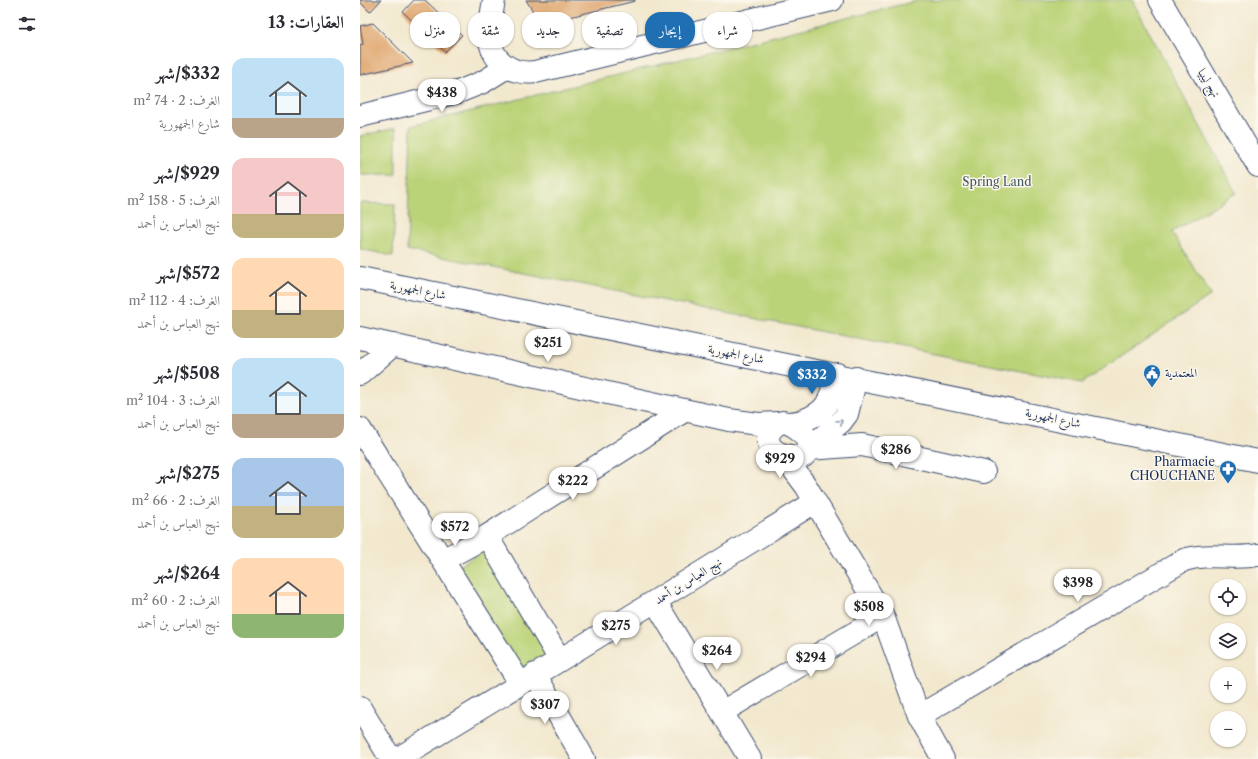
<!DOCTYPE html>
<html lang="ar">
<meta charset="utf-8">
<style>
body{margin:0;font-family:"Libre Caslon Text",Amiri,serif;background:#f2f2f3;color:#2b2b33;direction:rtl;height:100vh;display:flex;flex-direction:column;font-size:15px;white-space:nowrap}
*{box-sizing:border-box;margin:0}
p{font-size:13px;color:#7c7c81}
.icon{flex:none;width:22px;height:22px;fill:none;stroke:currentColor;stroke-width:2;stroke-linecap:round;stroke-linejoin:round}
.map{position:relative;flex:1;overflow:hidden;direction:ltr}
.side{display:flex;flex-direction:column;background:#fff;width:360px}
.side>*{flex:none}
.top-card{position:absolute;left:12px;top:12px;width:380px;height:36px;direction:rtl;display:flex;gap:8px}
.tools{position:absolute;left:850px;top:579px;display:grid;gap:8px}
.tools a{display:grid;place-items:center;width:36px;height:36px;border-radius:50%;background:#fff;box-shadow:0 1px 3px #0004;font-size:20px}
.price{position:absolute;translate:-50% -34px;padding:0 9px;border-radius:14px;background:#fff;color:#222;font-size:13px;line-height:26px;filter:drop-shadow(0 1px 2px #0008)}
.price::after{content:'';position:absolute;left:50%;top:24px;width:12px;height:9px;margin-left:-6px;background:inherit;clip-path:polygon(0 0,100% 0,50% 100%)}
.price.current{background:#1f6fb2;color:#fff}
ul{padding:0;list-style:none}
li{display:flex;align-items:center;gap:12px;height:100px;padding:0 16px}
li span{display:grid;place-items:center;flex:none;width:112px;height:80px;border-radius:12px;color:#555}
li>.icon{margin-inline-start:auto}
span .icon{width:48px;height:48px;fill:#fffc;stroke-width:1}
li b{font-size:17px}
h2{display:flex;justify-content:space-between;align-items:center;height:48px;padding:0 16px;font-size:17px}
.pill{padding:0 14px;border-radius:16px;background:#fff;box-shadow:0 1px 3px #0004;font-size:14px;line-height:36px}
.pill.current{background:#1f6fb2;color:#fff}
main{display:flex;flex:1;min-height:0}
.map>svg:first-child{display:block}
.green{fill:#bbd378;stroke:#6b816b}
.building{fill:#dd9d61}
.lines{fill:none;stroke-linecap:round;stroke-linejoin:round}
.minor-casing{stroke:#3b4b6f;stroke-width:24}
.major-casing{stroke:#3b4b6f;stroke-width:24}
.minor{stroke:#fff;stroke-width:22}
.major{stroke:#fff;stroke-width:22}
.oneway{stroke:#8d97ae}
.labels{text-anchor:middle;stroke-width:3;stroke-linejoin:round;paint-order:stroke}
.street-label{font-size:12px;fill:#1b2f5e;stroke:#fbf7ec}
.park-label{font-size:12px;fill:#435864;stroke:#fbf7ec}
.poi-label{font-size:12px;fill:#1b2f5e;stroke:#fbf7ec;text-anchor:start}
</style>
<main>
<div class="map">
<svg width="898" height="759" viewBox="0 0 898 759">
<rect width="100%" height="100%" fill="#fbf7ec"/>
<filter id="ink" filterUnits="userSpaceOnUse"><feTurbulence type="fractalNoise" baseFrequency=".025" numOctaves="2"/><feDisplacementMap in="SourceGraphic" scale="8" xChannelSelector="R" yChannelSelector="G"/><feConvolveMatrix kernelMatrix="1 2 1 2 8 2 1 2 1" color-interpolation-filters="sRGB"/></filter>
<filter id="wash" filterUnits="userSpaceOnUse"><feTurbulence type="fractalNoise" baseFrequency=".012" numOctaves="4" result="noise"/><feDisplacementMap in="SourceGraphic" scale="16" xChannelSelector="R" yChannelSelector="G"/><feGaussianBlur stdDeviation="0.9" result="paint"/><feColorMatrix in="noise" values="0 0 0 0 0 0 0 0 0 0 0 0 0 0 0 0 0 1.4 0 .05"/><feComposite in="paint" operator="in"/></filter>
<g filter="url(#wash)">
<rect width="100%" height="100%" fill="#f2e8ce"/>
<path class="green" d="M 560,0 L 772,0 L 876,193 L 812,232 L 851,295 L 722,383 L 47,250 L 51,126 Z
M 36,128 L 36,175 L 0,175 L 0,136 Z
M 0,203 L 35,204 L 33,256 L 0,249 Z
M 129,548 L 199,666 L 160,688 L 90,571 Z"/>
<g id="blocks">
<path class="building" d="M 0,0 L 21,0 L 10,12 L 0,2 Z
M 54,0 L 65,0 L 102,35 L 85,52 L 43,12 Z
M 166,0 L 275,0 L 275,1 L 181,24 Z
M 13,23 L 53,63 L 0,75 L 0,45 L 3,44 L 0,26 Z"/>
</g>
</g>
<g filter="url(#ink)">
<use href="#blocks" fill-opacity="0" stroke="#3b4b6f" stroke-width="1"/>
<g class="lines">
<g class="minor-casing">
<path id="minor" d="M 134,0 C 132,13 128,28 130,40 C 133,63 154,75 175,72 L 472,0
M 0,116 L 98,92 L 123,82 L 147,67
M 0,278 L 898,461
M 0,338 L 369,420 L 398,424 L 418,423
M 0,374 L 33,345
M 423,422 C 434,424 451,436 449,449 L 444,456 C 436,458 419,455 413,449 C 402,439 411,425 423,422 Z
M 428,423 C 442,423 461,415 468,402 C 472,393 474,383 477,374
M 0,429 L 160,683
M 450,447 L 481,422 L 487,414 L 496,378
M 449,449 L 502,445 L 624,472
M 417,452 L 428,462 L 446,486 L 523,616 L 559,716 L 583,759
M 127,536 L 200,660
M 83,560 L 127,536 L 324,411
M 295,601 L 390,759
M 175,674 L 224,759
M 0,708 L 31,759
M 362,712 L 523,616
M 559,716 L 824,560 C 848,552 873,560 898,555
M 37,759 L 200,660 L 455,502"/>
</g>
<g class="major-casing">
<path id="major" d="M 800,0 L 898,166"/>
</g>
<use href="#minor" class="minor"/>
<use href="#major" class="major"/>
</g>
<defs><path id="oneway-chevron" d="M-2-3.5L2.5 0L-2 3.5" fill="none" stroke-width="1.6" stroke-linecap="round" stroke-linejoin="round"/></defs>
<use class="oneway" href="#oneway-chevron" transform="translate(480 422) rotate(-45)"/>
</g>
<defs>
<g id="civic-pin" transform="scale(0.9)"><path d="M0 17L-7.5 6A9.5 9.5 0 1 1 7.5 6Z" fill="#1f6fb2" stroke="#fbf7ec"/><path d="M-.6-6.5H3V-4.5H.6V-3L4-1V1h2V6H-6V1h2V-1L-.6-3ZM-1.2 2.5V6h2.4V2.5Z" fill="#fff"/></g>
<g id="pharmacy-pin" transform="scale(0.9)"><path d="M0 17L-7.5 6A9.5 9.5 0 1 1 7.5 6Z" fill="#1f6fb2" stroke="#fbf7ec"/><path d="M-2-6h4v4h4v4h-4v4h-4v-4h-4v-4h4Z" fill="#fff"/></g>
</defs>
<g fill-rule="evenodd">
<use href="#civic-pin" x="792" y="373"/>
<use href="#pharmacy-pin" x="868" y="469"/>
</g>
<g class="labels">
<g class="street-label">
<text transform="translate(849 83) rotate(59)" y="4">نهج ليبيا</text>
<text transform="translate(58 290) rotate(11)" y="4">شارع الجمهورية</text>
<text transform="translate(376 354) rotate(11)" y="4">شارع الجمهورية</text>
<text transform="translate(693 418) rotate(12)" y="4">شارع الجمهورية</text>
<text transform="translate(328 581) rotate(-32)" y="4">نهج العباس بن أحمد</text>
</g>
<g class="park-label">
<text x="637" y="186">Spring Land</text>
</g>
<g class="poi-label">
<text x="805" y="377">المعتمدية</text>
<text x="855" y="466" text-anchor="end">Pharmacie<tspan x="855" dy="14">CHOUCHANE</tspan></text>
</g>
</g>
</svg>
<div class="tools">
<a><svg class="icon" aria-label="locate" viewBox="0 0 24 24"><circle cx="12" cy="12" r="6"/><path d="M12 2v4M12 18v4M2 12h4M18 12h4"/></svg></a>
<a><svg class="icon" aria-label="layers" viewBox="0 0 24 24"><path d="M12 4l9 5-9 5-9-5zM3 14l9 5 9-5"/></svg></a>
<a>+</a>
<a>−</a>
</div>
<b class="price" style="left:82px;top:113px">$438</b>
<b class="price" style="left:188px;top:363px">$251</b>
<b class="price current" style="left:452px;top:395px">$332</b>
<b class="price" style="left:536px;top:470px">$286</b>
<b class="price" style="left:420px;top:479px">$929</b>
<b class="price" style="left:213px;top:501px">$222</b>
<b class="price" style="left:95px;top:547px">$572</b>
<b class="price" style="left:718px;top:603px">$398</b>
<b class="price" style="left:509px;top:627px">$508</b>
<b class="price" style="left:256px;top:646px">$275</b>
<b class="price" style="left:357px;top:671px">$264</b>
<b class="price" style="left:451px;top:678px">$294</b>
<b class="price" style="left:185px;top:725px">$307</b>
<div class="top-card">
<a class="pill">شراء</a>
<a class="pill current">إيجار</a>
<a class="pill">تصفية</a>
<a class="pill">جديد</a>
<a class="pill">شقة</a>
<a class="pill">منزل</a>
</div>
</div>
<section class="side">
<h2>العقارات: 13<svg class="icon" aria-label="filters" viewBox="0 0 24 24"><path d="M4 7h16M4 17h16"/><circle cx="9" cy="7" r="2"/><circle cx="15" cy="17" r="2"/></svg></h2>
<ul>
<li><span style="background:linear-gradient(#bfe0f5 75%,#b9a48a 0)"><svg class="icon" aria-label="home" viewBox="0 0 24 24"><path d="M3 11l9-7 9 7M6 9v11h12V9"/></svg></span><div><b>$332/شهر</b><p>الغرف: 2 · 74 m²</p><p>شارع الجمهورية</p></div></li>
<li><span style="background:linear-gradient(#f6c9c9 70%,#c2b280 0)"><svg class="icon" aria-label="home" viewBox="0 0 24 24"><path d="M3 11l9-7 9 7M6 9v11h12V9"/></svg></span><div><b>$929/شهر</b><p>الغرف: 5 · 158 m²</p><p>نهج العباس بن أحمد</p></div></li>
<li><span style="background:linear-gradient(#ffd9b3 65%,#c2b280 0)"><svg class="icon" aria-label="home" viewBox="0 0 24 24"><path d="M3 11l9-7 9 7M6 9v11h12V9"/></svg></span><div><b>$572/شهر</b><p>الغرف: 4 · 112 m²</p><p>نهج العباس بن أحمد</p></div></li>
<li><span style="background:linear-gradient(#bfe0f5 70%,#b9a48a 0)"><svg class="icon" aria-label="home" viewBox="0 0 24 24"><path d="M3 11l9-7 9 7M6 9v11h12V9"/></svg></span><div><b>$508/شهر</b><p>الغرف: 3 · 104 m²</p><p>نهج العباس بن أحمد</p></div></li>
<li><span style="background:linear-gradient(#a9c7e8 60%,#c2b280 0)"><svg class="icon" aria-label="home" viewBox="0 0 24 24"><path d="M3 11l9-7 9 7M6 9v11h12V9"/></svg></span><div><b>$275/شهر</b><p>الغرف: 2 · 66 m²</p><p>نهج العباس بن أحمد</p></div></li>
<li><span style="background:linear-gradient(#ffd9b3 70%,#8fb573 0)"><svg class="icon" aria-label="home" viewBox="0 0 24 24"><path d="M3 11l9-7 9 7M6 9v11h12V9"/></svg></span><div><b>$264/شهر</b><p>الغرف: 2 · 60 m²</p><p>نهج العباس بن أحمد</p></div></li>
</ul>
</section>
</main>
